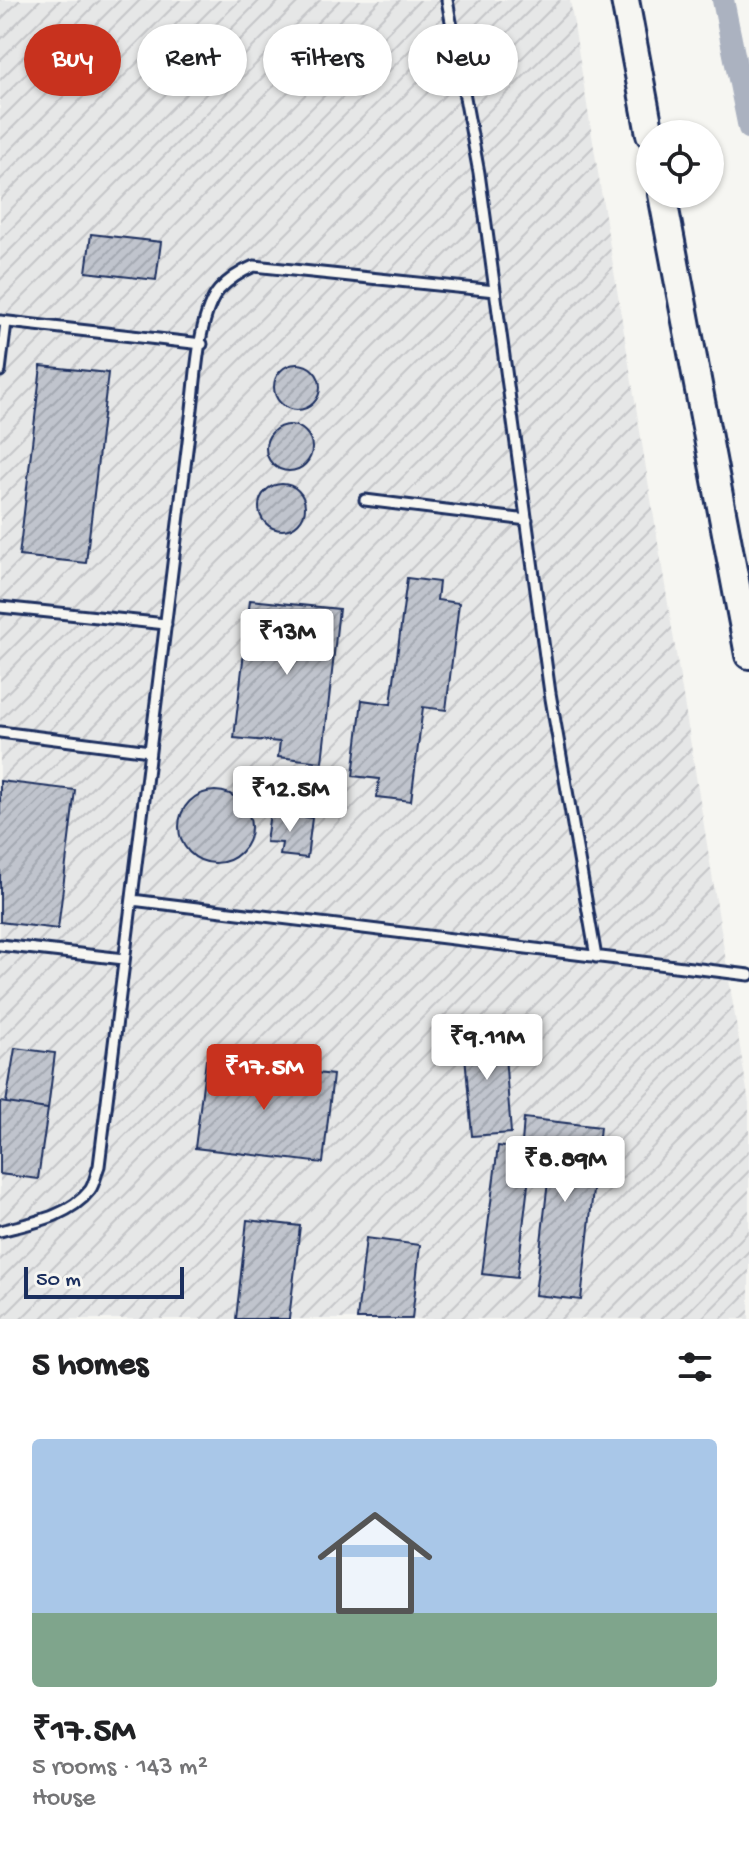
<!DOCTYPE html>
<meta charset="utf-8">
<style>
body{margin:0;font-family:"Gochi Hand",sans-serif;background:#f2f2f2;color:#202124;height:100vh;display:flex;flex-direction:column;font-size:30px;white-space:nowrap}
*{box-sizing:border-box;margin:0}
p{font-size:26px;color:#757577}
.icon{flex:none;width:44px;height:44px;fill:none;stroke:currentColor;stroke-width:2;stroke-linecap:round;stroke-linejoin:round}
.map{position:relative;height:1319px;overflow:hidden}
.details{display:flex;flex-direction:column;background:#fff;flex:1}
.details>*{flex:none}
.banner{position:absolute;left:24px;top:24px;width:702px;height:72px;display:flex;gap:16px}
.tools{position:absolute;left:636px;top:120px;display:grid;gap:16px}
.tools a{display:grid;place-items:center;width:88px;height:88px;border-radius:50%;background:#fff;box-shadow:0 2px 6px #0004;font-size:40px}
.scale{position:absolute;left:24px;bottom:20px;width:160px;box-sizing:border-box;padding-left:8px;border:4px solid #1b2f5e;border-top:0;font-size:22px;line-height:28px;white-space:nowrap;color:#1b2f5e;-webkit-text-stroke:6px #f6f6f2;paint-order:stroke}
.price{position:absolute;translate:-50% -68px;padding:0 18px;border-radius:8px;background:#fff;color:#222;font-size:26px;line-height:52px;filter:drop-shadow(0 2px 4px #0008)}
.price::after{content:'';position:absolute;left:50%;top:48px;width:24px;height:18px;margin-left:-12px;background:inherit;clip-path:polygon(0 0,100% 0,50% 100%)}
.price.selected{background:#c8321e;color:#fff}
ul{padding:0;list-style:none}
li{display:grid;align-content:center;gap:16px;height:424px;padding:0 32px}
li span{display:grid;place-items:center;height:248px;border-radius:8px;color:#555}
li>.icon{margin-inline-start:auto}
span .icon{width:144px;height:144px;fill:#fffc;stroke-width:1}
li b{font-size:34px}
h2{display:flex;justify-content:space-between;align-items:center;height:96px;padding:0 32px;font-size:34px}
.pill{padding:0 28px;border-radius:36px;background:#fff;box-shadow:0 2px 6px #0004;font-size:28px;line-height:72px}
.pill.selected{background:#c8321e;color:#fff}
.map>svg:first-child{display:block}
.industrial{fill:url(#industrial-furrows)}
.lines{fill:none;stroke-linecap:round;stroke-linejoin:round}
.canal{stroke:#abb2c0;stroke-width:22}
.building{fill:url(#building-hatch);stroke:#1b2f5e;stroke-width:2}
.lane-casing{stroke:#1b2f5e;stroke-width:15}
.secondary-casing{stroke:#1b2f5e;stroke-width:32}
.lane{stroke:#f6f6f2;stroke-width:9}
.secondary{stroke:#f6f6f2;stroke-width:26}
</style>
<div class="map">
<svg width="749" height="1319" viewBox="0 0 749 1319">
<defs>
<pattern id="industrial-furrows" width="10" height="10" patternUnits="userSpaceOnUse" patternTransform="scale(2)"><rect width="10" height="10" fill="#e6e7e7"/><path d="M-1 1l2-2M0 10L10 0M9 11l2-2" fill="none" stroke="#c5c6c9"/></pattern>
<pattern id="building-hatch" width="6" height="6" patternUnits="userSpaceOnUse" patternTransform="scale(2)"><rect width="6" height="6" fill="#c0c4cd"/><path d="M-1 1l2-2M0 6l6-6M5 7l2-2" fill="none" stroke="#a4a9b2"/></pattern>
</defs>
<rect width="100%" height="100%" fill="#f6f6f2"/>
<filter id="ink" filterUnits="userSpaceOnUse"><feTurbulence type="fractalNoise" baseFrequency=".0125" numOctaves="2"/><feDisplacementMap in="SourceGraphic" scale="16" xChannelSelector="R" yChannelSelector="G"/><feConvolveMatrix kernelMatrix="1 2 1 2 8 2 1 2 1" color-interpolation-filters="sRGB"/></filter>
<g filter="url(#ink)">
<path class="industrial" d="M 0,0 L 570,0 L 749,1103 L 749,1319 L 0,1319 Z"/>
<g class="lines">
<path class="canal" d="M 723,0 L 749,128"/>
</g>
<path class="building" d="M 91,234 L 161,242 L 156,280 L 86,272 Z
M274 387a23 23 0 1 1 46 0a23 23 0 1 1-46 0Z
M 41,366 L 108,373 L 86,563 L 19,556 Z
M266 448a23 23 0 1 1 46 0a23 23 0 1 1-46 0Z
M259 507a23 23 0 1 1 46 0a23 23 0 1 1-46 0Z
M 407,578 L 439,582 L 437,600 L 459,603 L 446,710 L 423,707 L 411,801 L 377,797 L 379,779 L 353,776 L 362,700 L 391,704 Z
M 250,600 L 339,609 L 322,762 L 278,757 L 280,742 L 234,738 Z
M 0,781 L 75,790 L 58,929 L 0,922 Z
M179 827a36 36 0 1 1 72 0a36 36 0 1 1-72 0Z
M 270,812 L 312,818 L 307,858 L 280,855 L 282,843 L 266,842 Z
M 503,1029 L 511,1133 L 472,1136 L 463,1032 Z
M 15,1048 L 55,1053 L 48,1109 L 6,1103 Z
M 206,1060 L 333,1075 L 323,1163 L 195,1148 Z
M 0,1102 L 48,1109 L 38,1179 L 0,1174 Z
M 524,1118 L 600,1127 L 581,1300 L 535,1295 L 552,1146 L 522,1143 Z
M 498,1146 L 532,1151 L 517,1278 L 482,1274 Z
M 247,1220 L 300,1226 L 289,1319 L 236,1319 Z
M 366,1238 L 420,1245 L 412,1319 L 357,1319 Z"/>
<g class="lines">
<g class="lane-casing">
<path id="lane" d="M 447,0 L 479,173 L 550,693 L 596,957
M 0,321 L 202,344
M 0,371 L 6,322
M 365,500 L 527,520
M 0,607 L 166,624
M 0,732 L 150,751
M 132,900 L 749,975
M 0,945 L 124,959
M 0,1231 C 31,1223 69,1217 90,1190 C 95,1183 96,1173 99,1166 L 191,417 C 196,383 197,316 219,290 C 229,279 240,272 254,266 L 495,291"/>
</g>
<g class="secondary-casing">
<path id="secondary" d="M 625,0 L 650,134
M 662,194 L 749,655"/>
</g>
<use href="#lane" class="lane"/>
<use href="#secondary" class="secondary"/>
</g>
</g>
</svg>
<div class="tools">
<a><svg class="icon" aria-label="locate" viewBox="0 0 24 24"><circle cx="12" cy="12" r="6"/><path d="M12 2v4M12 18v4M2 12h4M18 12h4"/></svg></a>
</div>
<div class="scale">50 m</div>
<b class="price" style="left:287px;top:677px">₹13M</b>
<b class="price" style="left:290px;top:834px">₹12.5M</b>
<b class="price" style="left:487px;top:1082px">₹9.11M</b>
<b class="price selected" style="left:264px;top:1112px">₹17.5M</b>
<b class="price" style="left:565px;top:1204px">₹8.89M</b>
<div class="banner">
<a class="pill selected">Buy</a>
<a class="pill">Rent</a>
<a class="pill">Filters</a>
<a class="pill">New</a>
</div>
</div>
<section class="details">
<h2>5 homes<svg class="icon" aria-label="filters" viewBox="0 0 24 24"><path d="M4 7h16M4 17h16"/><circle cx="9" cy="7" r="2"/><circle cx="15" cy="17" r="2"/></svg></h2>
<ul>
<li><span style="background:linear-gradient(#a9c7e8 70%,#7fa58c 0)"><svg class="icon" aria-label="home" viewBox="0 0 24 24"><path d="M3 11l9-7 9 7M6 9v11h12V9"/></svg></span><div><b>₹17.5M</b><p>5 rooms · 143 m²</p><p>House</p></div></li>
</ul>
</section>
